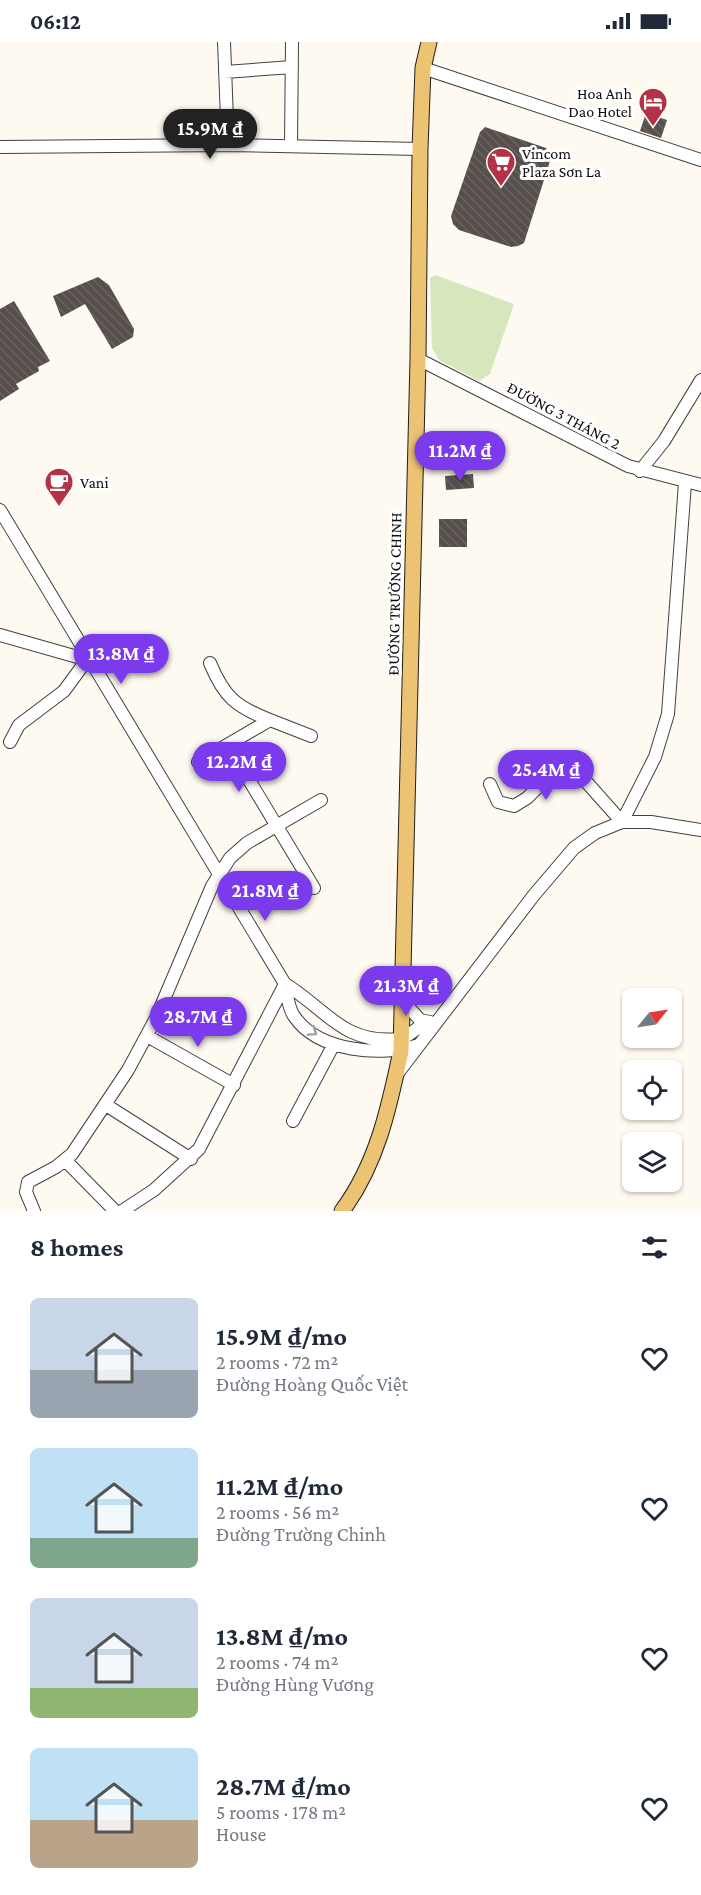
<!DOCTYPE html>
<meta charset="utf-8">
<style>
body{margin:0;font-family:"Crimson Pro",serif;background:#f6f6f7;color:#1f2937;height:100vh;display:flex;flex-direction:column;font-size:22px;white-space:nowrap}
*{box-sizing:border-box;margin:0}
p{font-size:20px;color:#747a83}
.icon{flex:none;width:33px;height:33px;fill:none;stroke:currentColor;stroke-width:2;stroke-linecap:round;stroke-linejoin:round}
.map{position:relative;height:1169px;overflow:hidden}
.panel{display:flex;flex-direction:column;background:#fff;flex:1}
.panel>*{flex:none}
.needle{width:39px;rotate:60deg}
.controls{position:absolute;left:622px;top:946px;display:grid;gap:12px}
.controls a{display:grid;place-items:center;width:60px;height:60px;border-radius:9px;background:#fff;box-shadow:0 2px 4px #0004;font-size:30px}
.price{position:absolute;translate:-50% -51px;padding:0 14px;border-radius:21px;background:#7c3aed;color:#fff;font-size:20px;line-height:39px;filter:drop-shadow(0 2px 3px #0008)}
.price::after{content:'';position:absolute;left:50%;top:36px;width:18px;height:14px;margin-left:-9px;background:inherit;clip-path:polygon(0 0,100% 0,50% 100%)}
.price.selected{background:#222;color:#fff}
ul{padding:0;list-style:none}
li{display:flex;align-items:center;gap:18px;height:150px;padding:0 30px}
li span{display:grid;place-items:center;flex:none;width:168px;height:120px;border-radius:9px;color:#555}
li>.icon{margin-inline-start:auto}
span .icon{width:72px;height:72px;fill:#fffc;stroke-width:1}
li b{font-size:26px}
h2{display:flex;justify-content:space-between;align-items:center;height:72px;padding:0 30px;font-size:26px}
.status{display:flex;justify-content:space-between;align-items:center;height:42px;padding:0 30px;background:#fff;direction:ltr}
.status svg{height:16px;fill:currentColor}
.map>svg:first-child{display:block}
.grass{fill:#d6e6bd}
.building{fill:url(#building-back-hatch)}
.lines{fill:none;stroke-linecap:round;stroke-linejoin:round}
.minor-casing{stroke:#414141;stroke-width:14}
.major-casing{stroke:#1f1f1f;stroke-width:17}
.minor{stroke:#fff;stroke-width:12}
.major{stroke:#ecc373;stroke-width:15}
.oneway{stroke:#9f9f9f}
.labels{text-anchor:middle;stroke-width:6;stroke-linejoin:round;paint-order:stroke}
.poi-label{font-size:16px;fill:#0e0e0e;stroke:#fff;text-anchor:start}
.street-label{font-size:16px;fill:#0e0e0e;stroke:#fff}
</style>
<div class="status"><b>06:12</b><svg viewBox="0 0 49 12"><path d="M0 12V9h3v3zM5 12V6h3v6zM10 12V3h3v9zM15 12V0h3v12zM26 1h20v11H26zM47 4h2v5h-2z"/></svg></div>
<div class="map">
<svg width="701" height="1169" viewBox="0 0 701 1169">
<defs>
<pattern id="building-back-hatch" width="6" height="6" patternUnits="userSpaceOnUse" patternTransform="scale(1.5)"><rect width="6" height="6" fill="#564f4c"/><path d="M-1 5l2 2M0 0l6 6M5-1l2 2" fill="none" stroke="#696461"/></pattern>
</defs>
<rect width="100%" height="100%" fill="#fefaf1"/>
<path class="grass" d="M 435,233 L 514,262 L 490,332 L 479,339 L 439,318 L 432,306 L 430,236 Z"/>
<path class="building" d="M 646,71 L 667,78 L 661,96 L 640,89 Z
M 485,85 L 546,106 L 550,111 L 550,119 L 524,201 L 518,204 L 511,205 L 459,188 L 453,182 L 451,174 L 480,90 Z
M 98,235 L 109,243 L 134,287 L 133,295 L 112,307 L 85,262 L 61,275 L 53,254 Z
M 14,259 L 50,319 L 38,325 L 39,329 L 16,342 L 19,347 L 0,359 L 0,267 Z
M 473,432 L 474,446 L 446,448 L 445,434 Z
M 439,477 L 467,477 L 467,505 L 439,505 Z"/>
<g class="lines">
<g class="minor-casing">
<path id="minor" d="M 224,0 L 228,103
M 423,26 L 701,118
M 225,30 L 292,25
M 291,104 L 292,0
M 0,105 L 228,103 L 420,107
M 418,317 L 628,424 L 701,443
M 640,429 L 664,399 L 701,338
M 0,468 L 285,942 C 287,952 288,966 294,974 C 318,1010 382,1015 419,1003
M 0,593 L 88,618
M 210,621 C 224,655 236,665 270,678
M 10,700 L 19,683 L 64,649 L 86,619
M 228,703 L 314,846
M 198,720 L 270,678 L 311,694
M 490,742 L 498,760 L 514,764 L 527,756 L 566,717 L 622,780 L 655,715 L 668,672 L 685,441
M 285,942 C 325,966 343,1003 399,997 C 408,996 418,984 427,980
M 402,958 L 420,978 L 430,980
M 147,994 L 234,1043
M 397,1032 L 534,853 L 574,806 L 595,791 L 622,780 L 651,780 L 701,788
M 106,1063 L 191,1117
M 293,1079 L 334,1002
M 65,1118 L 115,1169
M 34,1169 L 26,1150 L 28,1140 L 56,1125 L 72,1112 L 128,1028 L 156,976 L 212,844 L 230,816 L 247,801 L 321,758
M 122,1169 L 154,1148 L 199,1107 L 285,942"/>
</g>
<g class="major-casing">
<path id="major" d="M 342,1169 C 377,1122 389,1066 401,1009 L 418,317 L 420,107 L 423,26 L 429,0"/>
</g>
<use href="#minor" class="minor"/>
<use href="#major" class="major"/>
</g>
<defs><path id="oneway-chevron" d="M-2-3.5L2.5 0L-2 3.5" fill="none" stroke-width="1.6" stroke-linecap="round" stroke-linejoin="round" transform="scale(1.5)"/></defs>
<use class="oneway" href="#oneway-chevron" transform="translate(313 990) rotate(34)"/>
<defs>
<g id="hotel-pin" transform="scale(1.5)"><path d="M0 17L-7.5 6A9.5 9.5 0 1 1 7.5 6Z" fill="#b23345" stroke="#fff"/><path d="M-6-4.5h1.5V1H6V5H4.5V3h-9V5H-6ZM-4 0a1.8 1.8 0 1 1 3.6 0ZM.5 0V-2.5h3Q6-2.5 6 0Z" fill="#fff"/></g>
<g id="supermarket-pin" transform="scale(1.5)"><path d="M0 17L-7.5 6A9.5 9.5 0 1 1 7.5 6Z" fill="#b23345" stroke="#fff"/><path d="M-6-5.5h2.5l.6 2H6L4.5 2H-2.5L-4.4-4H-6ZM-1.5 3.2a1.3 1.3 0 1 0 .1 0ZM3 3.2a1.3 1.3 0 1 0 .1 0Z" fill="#fff"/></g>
<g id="cafe-pin" transform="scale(1.5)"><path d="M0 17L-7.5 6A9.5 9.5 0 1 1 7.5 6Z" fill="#b23345" stroke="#fff"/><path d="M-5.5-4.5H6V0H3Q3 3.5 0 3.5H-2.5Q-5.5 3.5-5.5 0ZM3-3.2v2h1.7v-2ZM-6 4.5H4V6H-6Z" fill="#fff"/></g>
</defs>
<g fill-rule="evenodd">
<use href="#hotel-pin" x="653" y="60"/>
<use href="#supermarket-pin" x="501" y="120"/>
<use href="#cafe-pin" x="59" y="440"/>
</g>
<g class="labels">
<g class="poi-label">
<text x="632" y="57" text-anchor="end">Hoa Anh<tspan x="632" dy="18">Dao Hotel</tspan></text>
<text x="522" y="117">Vincom<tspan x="522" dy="18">Plaza Sơn La</tspan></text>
<text x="80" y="446">Vani</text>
</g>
<g class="street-label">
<text transform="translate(564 373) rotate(28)" y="6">ĐƯỜNG 3 THÁNG 2</text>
<text transform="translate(394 552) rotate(-89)" y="6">ĐƯỜNG TRƯỜNG CHINH</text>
</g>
</g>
</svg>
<div class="controls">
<a><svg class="needle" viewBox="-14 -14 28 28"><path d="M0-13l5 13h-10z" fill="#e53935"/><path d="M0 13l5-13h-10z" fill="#747a83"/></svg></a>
<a><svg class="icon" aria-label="locate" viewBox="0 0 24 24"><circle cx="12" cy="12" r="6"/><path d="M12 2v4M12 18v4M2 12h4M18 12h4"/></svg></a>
<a><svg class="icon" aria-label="layers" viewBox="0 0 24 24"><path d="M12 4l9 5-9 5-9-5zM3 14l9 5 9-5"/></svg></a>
</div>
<b class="price selected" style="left:210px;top:118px">15.9M ₫</b>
<b class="price" style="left:460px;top:440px">11.2M ₫</b>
<b class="price" style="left:121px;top:643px">13.8M ₫</b>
<b class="price" style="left:239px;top:751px">12.2M ₫</b>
<b class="price" style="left:546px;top:759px">25.4M ₫</b>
<b class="price" style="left:265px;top:880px">21.8M ₫</b>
<b class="price" style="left:406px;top:975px">21.3M ₫</b>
<b class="price" style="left:198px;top:1006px">28.7M ₫</b>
</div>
<section class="panel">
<h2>8 homes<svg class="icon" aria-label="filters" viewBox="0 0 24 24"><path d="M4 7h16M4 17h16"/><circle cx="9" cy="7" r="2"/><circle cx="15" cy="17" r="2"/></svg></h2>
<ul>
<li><span style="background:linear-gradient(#c9d6e8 60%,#9aa5b1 0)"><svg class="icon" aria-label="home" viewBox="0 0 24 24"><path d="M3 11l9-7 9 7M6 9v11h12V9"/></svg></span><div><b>15.9M ₫/mo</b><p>2 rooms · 72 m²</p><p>Đường Hoàng Quốc Việt</p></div><svg class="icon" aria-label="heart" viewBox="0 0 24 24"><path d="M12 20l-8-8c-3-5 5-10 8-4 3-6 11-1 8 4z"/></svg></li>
<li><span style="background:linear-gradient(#bfe0f5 75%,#7fa58c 0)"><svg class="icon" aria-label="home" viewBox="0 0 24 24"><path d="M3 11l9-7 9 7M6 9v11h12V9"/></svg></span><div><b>11.2M ₫/mo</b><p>2 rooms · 56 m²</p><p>Đường Trường Chinh</p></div><svg class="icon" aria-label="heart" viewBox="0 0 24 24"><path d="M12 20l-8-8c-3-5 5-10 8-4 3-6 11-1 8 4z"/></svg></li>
<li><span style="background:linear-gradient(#c9d6e8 75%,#8fb573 0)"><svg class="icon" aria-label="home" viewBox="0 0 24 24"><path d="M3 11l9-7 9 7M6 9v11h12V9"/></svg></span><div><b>13.8M ₫/mo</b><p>2 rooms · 74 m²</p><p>Đường Hùng Vương</p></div><svg class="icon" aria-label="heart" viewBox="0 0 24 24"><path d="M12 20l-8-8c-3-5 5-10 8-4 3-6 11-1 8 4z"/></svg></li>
<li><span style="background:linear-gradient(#bfe0f5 60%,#b9a48a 0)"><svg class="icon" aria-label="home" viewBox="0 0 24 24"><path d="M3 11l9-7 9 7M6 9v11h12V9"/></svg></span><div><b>28.7M ₫/mo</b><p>5 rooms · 178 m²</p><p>House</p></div><svg class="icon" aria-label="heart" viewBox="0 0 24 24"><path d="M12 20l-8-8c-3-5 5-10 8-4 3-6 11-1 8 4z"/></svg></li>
</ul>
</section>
